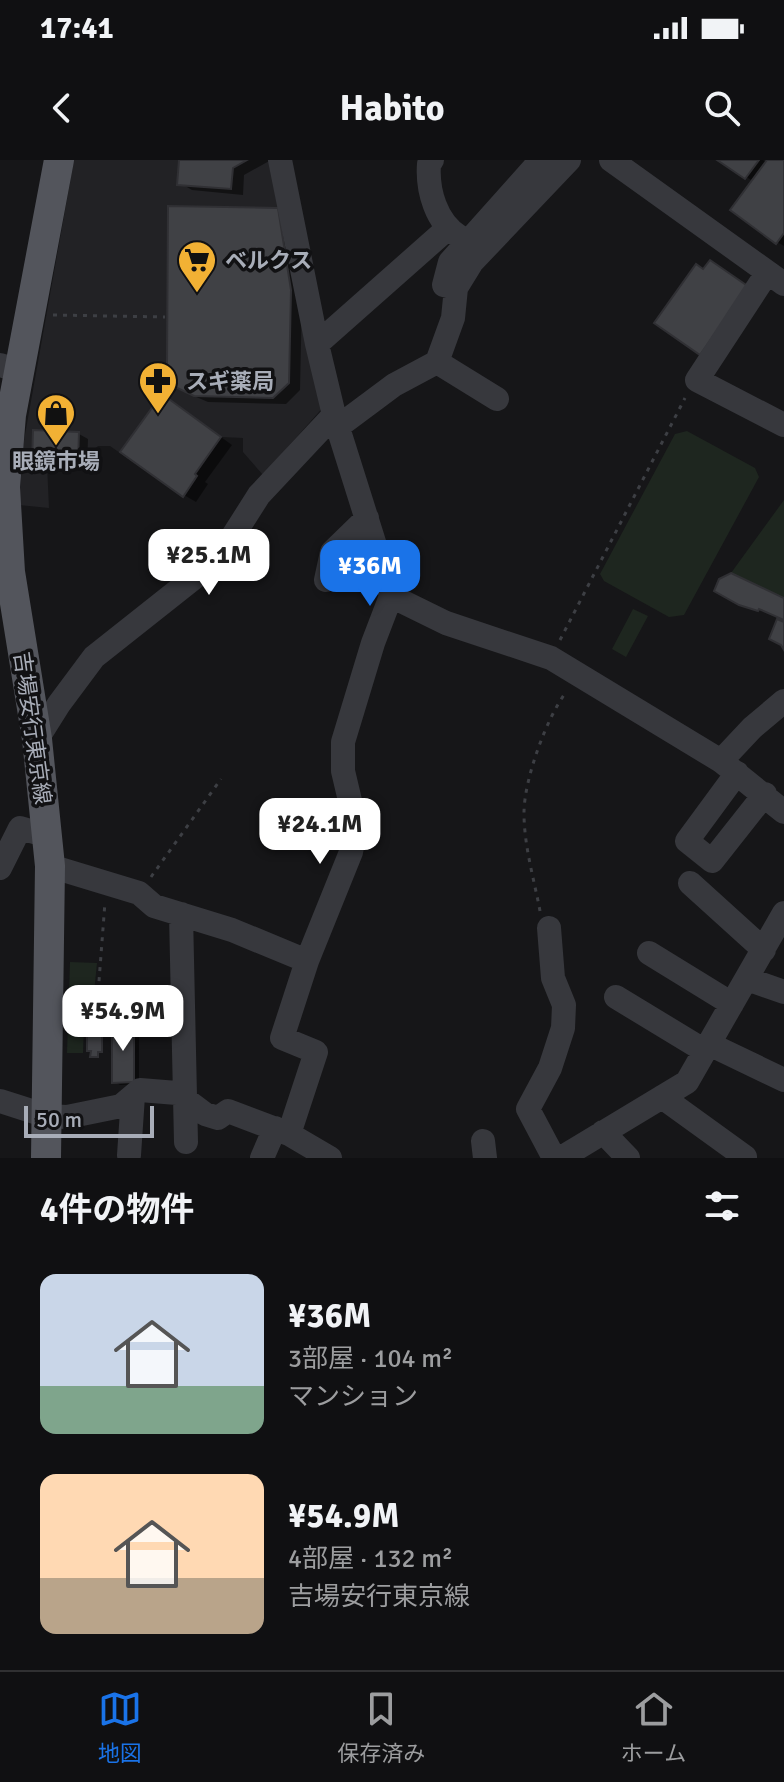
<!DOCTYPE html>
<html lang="ja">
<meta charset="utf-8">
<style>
body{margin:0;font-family:Signika,"Noto Sans JP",sans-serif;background:#1e1e20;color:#f1f3f6;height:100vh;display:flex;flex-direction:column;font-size:30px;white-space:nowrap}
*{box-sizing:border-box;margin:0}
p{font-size:26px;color:#9c9d9f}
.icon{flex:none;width:44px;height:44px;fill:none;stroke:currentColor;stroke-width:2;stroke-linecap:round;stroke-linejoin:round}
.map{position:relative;height:998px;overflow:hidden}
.sheet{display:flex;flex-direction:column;background:#101012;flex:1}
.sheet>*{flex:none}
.scale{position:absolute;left:24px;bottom:20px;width:130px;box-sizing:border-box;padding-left:8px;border:4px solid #a8adb8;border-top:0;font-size:22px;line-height:28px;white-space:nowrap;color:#a8adb8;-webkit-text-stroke:6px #111113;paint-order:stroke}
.price{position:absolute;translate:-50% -68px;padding:0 18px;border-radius:16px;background:#fff;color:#222;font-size:26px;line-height:52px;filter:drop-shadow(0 2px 4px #0008)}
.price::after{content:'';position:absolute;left:50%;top:48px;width:24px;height:18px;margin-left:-12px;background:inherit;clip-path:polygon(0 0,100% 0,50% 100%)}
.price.active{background:#1a73e8;color:#fff}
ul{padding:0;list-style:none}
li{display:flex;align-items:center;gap:24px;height:200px;padding:0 40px}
li span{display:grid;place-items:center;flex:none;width:224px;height:160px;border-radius:16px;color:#555}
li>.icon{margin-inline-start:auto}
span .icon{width:96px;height:96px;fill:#fffc;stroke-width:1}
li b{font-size:34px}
h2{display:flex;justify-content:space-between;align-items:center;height:96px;padding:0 40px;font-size:34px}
.status{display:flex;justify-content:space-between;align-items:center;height:56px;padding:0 40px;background:#101012;direction:ltr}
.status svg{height:22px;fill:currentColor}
header{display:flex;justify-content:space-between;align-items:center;height:104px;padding:0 40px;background:#101012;font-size:36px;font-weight:800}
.dock{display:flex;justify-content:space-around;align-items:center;height:112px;border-top:2px solid #303032;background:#101012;font-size:22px;color:#9c9d9f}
.dock a{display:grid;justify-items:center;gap:4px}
.dock .active{color:#1a73e8}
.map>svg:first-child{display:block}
.built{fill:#222225}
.green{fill:#1e261f}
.shadow{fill:#0007}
.building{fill:#404145;stroke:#303034;stroke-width:2}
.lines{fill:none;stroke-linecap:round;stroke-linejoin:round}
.path{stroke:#3d3f44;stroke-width:3;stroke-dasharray:4 6;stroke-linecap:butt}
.minor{stroke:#37383d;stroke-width:24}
.major{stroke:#53555c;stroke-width:30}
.labels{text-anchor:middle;stroke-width:7;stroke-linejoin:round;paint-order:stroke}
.poi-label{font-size:22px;font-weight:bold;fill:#a8adb8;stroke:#111113;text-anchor:start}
.street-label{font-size:22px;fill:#a8adb8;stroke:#111113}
</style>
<div class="status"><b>17:41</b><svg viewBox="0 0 49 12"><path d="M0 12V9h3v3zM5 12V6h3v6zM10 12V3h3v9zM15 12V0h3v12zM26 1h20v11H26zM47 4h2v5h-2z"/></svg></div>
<header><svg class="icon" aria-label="back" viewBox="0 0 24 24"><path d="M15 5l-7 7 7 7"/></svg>Habito<svg class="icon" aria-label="search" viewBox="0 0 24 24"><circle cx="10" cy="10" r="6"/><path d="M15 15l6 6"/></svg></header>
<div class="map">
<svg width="784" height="998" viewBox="0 0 784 998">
<rect width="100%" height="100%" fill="#161618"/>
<path class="built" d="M 74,0 L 275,0 L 326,244 L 263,315 L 243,292 L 243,278 L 222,277 L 195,314 L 197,316 L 183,337 L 110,286 L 98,286 L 78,304 L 47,304 L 49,348 L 19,345 L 23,286 Z"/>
<path class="green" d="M 687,271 L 755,308 L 759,317 L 684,455 L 669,457 L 604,421 L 600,414 L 675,274 Z
M 784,340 L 784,438 L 731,413 Z
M 633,449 L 648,456 L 626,497 L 612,489 Z
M 70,802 L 97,803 L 91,863 L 84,864 L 83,893 L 67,893 Z"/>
<path class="shadow" d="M 181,0 L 271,0 L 244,15 L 243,35 L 192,30 L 180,23 Z
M 721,0 L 763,0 L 767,3 L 770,0 L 784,0 L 784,86 L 777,82 L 754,22 Z
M 170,48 L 289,57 L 302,138 L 300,230 L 286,244 L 208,242 L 166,224 L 169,204 Z
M 174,243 L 232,285 L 205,322 L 208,324 L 196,342 L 184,335 Z
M 79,274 L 88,279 L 87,308 L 43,307 L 34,302 Z
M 134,865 L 139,868 L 139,924 L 120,925 L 114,921 Z"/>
<path class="building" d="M 179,0 L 247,0 L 233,8 L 231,29 L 177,25 Z
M 717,0 L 759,0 L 745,19 Z
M 767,0 L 784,0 L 784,73 L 776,84 L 730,50 Z
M 168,46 L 278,48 L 291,130 L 289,223 L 273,238 L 194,236 L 171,225 L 163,225 L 167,203 Z
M 710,100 L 749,127 L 700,195 L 654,163 L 696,104 L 703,109 Z
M 162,234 L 221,277 L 195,314 L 197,316 L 183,337 L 120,292 Z
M 33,270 L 79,272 L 78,304 L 32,303 Z
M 731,413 L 784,438 L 784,460 L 759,449 L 758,451 L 739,445 L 714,431 L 719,419 Z
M 777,459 L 784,462 L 784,490 L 781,485 L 769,479 Z
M 112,863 L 134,863 L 134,922 L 112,923 Z
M 91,871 L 102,875 L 102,892 L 98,892 L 98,897 L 90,897 L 91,891 L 87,891 L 87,874 L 91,874 Z"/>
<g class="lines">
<path class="path" d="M 53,155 L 165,157
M 560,480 L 685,238
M 151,717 L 221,619
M 540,751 C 534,719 524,686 524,653 C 524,620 546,559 566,532
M 96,861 L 105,742"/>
<path class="minor" d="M 280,0 L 317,184 L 334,255 L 391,436 L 446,463 L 551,498 L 721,601 L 784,652
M 432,0 L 429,4 C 427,30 436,63 460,77
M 611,0 L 784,124
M 767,113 L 697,220 L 784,265
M 456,128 L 444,125 L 450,102 L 541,0
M 317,184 L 447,69
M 437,202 L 497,239
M 0,205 L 20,211
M 339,266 L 394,225 L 437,202 L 453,158 L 456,128 L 472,102 L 569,0
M 326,420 L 332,392 L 367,358
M 37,579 L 59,544 L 94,497 L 219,398 L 259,335 L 334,255
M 721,601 L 752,568 L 784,541
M 737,613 L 687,681 L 712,701 L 765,634
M 50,706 L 139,733 L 154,746 L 232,770 L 307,801
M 0,708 L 20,668 L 48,676
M 690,723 L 764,790
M 181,754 L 186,982
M 549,768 L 553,818 L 564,845 L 563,868 L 550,908 L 528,949 L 554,998
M 649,793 L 732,844
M 747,819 L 784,832
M 616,837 L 705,891
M 709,884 L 784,920
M 662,937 L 745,997
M 0,941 L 47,956 L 67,957 L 121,946 L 140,930 L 177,933 L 205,954 L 218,958 L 228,951 L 289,974 L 330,998
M 603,972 L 628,998
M 289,974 L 316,892 L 282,878 L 307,801 L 351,692 L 356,666 L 343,611 L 343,582 L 373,483 L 391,436
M 483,981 L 485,998
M 129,995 L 133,936
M 262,998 L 275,968
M 561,998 L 687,922 L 784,753"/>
<path class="major" d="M 46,998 L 50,706 L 37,579 L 10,412 L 5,327 L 11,255 L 59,0"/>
</g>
<defs>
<g id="supermarket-pin" transform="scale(2)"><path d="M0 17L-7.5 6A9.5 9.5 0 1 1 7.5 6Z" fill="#f2b134" stroke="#111113"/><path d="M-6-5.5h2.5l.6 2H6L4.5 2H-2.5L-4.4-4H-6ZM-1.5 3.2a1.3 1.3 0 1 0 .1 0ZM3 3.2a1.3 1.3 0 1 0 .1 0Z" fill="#111"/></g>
<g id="pharmacy-pin" transform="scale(2)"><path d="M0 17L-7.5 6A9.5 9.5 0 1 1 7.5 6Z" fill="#f2b134" stroke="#111113"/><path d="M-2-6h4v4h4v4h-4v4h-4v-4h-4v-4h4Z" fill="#111"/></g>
<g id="shop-pin" transform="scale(2)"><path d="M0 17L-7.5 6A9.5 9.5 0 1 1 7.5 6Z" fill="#f2b134" stroke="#111113"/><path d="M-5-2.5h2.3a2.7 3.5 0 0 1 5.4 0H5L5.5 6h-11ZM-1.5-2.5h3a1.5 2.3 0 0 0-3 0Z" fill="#111"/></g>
</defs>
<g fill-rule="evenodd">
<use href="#supermarket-pin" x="197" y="100"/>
<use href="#pharmacy-pin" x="158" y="221"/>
<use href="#shop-pin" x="56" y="253"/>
</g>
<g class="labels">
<g class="poi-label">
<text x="225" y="108">ベルクス</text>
<text x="186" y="229">スギ薬局</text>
<text x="56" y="309" text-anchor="middle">眼鏡市場</text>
</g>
<g class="street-label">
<text transform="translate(33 568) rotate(82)" y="8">吉場安行東京線</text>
</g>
</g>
</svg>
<div class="scale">50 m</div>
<b class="price" style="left:209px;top:437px">¥25.1M</b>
<b class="price active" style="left:370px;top:448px">¥36M</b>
<b class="price" style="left:320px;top:706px">¥24.1M</b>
<b class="price" style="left:123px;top:893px">¥54.9M</b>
</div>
<section class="sheet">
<h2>4件の物件<svg class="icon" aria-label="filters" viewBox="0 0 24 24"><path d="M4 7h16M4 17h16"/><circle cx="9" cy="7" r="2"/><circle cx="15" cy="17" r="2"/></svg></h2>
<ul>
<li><span style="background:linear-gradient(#c9d6e8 70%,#7fa58c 0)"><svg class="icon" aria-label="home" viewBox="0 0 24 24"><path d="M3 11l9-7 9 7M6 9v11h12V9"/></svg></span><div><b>¥36M</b><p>3部屋 · 104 m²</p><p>マンション</p></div></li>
<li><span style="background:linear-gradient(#ffd9b3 65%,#b9a48a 0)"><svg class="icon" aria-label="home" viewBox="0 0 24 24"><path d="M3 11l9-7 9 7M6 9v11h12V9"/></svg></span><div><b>¥54.9M</b><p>4部屋 · 132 m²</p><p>吉場安行東京線</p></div></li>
</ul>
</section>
<nav class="dock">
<a class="active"><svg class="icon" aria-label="map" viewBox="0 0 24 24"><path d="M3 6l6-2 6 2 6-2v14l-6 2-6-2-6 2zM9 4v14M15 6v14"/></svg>地図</a>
<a><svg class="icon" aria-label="saved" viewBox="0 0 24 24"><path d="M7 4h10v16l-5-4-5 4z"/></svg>保存済み</a>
<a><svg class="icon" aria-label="home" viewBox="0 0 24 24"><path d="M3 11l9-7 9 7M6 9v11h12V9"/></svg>ホーム</a>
</nav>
